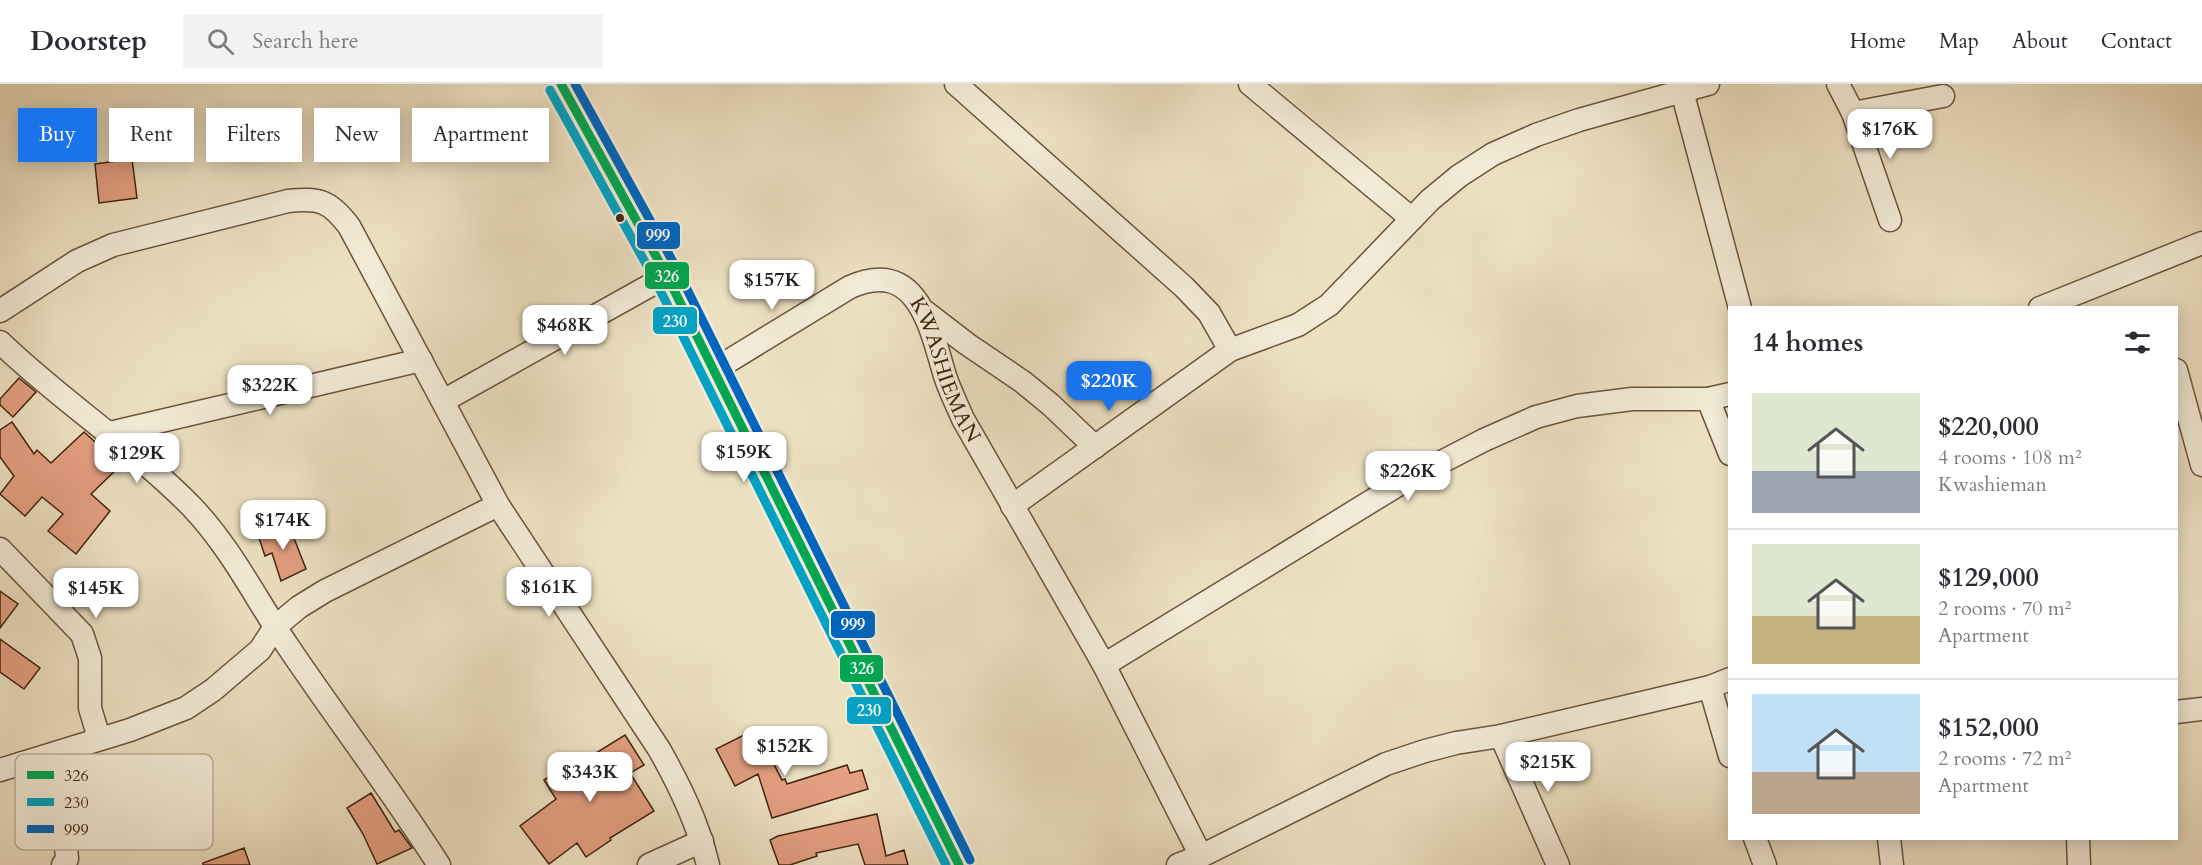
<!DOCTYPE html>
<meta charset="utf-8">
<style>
body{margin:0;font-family:Cardo,serif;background:#f2f2f3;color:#2b2b33;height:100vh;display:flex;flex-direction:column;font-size:22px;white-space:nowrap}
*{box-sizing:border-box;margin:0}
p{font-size:20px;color:#7c7c81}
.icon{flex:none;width:33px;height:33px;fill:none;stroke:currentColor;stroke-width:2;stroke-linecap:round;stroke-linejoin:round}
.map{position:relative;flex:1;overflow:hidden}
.details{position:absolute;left:1728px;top:222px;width:450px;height:534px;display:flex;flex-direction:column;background:#fff;border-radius:0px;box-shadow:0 3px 15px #0003}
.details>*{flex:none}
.hud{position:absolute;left:18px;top:24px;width:570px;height:54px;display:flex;gap:12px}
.price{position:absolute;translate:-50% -51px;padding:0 14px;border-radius:12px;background:#fff;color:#222;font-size:20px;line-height:39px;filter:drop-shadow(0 2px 3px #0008)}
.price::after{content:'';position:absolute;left:50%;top:36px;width:18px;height:14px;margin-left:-9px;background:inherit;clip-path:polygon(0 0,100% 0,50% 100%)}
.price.selected{background:#1a73e8;color:#fff}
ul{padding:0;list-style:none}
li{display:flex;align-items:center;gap:18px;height:150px;padding:0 24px}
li+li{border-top:2px solid #e1e1e2}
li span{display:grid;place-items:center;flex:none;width:168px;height:120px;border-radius:0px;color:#555}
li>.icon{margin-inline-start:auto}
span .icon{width:72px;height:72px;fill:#fffc;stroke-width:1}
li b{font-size:26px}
h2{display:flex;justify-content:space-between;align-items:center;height:72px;padding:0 24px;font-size:26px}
.chip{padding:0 21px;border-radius:0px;background:#fff;box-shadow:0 3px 15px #0003;font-size:21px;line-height:54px}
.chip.selected{background:#1a73e8;color:#fff}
header{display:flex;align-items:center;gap:36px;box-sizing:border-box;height:84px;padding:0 30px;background:#fff;border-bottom:2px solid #e1e1e2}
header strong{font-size:28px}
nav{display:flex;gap:33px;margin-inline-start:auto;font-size:21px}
.search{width:420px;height:54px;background:#f2f2f3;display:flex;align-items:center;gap:15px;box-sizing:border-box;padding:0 21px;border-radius:0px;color:#7c7c81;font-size:22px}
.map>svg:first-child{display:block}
.building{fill:#e39f80;stroke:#41240f;stroke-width:1.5}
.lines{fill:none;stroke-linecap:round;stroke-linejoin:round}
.minor-casing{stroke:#6c533c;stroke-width:25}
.major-casing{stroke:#41240f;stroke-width:31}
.minor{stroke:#f3ebd7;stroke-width:22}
.major{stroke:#ece0c1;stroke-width:28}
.bus-1-casing{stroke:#f3ebd7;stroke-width:14}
.bus-2-casing{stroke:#f3ebd7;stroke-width:14}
.bus-3-casing{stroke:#f3ebd7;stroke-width:14}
.bus-1{stroke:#00a651;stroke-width:9}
.bus-2{stroke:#03a2c4;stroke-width:9}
.bus-3{stroke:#0065bd;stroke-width:9}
.bus-dot{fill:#41240f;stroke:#f3ebd7;stroke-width:2}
.labels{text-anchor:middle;stroke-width:5;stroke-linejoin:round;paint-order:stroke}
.street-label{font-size:21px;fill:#41240f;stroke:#f3ebd7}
.key{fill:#f3ebd7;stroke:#beaf9b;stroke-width:1.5}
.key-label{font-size:16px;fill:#41240f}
.line-badge{stroke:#f3ebd7;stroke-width:2}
.badge-label{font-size:16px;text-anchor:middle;font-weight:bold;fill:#fff}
</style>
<header>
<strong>Doorstep</strong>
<div class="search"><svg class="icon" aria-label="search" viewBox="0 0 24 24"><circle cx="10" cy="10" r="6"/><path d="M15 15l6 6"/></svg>Search here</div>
<nav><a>Home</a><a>Map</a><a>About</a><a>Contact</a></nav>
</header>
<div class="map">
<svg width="2202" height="781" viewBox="0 0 2202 781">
<rect width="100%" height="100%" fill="#ece0c1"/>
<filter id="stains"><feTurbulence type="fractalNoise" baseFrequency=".00333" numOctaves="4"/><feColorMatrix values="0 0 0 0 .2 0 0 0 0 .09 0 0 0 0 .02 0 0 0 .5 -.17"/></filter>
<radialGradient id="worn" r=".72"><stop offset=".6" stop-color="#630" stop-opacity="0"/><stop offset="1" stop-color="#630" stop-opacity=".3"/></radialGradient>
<path class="building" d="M 132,75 L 137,114 L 99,119 L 95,80 Z
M 19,294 L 36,308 L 13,333 L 0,321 L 0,315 Z
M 12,338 L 34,370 L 37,366 L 51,379 L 84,348 L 121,381 L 91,410 L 110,427 L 76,470 L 48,447 L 63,430 L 42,413 L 25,432 L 0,410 L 14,392 L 0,373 L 0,346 Z
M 288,439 L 306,485 L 281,497 L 272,469 L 265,472 L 258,451 Z
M 0,507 L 18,520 L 0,544 Z
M 0,555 L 40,584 L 24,605 L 0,588 Z
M 756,645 L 782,696 L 785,695 L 787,700 L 847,681 L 850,689 L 862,686 L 868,705 L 772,734 L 758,690 L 735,702 L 716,665 Z
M 625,651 L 644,681 L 630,689 L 654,727 L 610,754 L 611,756 L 586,773 L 577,759 L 549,780 L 520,742 L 556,715 L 544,696 L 564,683 L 567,687 Z
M 371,709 L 395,748 L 399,746 L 412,764 L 377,780 L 363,750 L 347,724 Z
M 877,730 L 886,772 L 904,766 L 908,781 L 865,781 L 858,760 L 816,769 L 817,772 L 790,781 L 779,781 L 770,756 L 778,752 Z
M 244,764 L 250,781 L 203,781 L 203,779 Z"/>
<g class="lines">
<g class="minor-casing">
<g id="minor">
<path d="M 956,0 L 1184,203 L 1209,229 L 1230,266"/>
<path d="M 1250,0 L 1412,135"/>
<path d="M 1838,0 L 1853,29 L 1943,12"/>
<path d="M 1682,7 L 1740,224"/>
<path d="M 1853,29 L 1890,136"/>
<path d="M 2040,224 L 2202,159"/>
<path d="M 0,227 L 77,177 L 113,161 L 288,117 C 319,114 329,116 349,142 L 498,421 L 659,665 C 680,702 698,739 708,781"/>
<path d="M 924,227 L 967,260 L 1023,298 L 1051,321 L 1095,363"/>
<path d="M 0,258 C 61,317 133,363 192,423 C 231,464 256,515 287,561 C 337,635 391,706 439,781"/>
<path id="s1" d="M 714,286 L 850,203 C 918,173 931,245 945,292 C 950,307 957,321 963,335 L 1104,581 L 1201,772"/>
<path d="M 2176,286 L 2202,381"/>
<path d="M 1708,315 L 1730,370"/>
<path d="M 443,317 L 667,192"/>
<path d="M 110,349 L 421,276"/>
<path d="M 1012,422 L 1230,266 L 1298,241 L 1329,221 L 1430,116 L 1459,92 L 1493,70 L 1536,51 L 1579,36 L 1708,0"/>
<path d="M 0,465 L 82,550 L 90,574 L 90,624 L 99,654"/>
<path d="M 1104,581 L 1401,399 L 1484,356 L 1536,333 L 1577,322 L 1632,315 L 1708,315 L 1730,310"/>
<path d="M 1710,603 L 1730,672"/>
<path d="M 2176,628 L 2202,625"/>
<path d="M 1501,652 L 1558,781"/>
<path d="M 23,679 L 66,763 L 67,775 L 63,781"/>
<path d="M 0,686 L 130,646 L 186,624 L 213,606 L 260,566 L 275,543 L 299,523 L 325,507 L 498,421"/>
<path d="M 1755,754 L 1765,781"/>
<path d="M 1889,754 L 1892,781"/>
<path d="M 2078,754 L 2079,781"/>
<path d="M 649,781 L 702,757"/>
<path d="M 1178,781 L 1201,772 L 1386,680 L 1425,667 L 1456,659 L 1501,652 L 1710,603 L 1730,595"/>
</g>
</g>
<g class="major-casing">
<path id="major" d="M 561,0 L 667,192 L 959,781"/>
</g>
<use href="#minor" class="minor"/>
<use href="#major" class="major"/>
<g class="bus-1-casing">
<path id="bus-1" d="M 561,0 L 667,192 L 959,781"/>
</g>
<g class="bus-2-casing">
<path id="bus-2" d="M 550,6 L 656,198 L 946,781"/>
</g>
<g class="bus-3-casing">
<path id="bus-3" d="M 575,0 L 678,187 L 970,776"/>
</g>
<use href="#bus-1" class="bus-1"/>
<use href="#bus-2" class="bus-2"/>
<use href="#bus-3" class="bus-3"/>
</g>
<circle class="bus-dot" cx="620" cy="134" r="5"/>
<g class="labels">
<g class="street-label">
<text dy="7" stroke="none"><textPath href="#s1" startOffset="309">KWASHIEMAN</textPath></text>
</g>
</g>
<rect x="15" y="670" width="198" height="96" rx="9" class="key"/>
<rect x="27" y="687" width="27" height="8" fill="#00a651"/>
<rect x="27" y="714" width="27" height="8" fill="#03a2c4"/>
<rect x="27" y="741" width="27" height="8" fill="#0065bd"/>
<g class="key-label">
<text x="64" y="697">326</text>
<text x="64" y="724">230</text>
<text x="64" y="751">999</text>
</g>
<g class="line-badge">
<rect x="636" y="137" width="45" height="29" rx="6" fill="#0065bd"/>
<rect x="644" y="177" width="46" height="29" rx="6" fill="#00a651"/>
<rect x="652" y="222" width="46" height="29" rx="6" fill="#03a2c4"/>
<rect x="830" y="526" width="46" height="29" rx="6" fill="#0065bd"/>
<rect x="839" y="570" width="45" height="29" rx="6" fill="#00a651"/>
<rect x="846" y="612" width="46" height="29" rx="6" fill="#03a2c4"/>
</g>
<g class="badge-label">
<text x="658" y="157">999</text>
<text x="667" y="198">326</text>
<text x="675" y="243">230</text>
<text x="853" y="546">999</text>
<text x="862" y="590">326</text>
<text x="869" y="632">230</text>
</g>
<rect width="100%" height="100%" filter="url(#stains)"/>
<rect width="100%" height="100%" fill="url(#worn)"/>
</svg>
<b class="price" style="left:1890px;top:76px">$176K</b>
<b class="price" style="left:772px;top:227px">$157K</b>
<b class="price" style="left:565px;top:272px">$468K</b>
<b class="price selected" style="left:1109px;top:328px">$220K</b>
<b class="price" style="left:270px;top:332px">$322K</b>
<b class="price" style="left:744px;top:399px">$159K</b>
<b class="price" style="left:137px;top:400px">$129K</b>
<b class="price" style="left:1408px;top:418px">$226K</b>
<b class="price" style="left:283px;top:467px">$174K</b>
<b class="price" style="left:549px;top:534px">$161K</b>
<b class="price" style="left:96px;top:535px">$145K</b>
<b class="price" style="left:785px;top:693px">$152K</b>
<b class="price" style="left:1548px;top:709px">$215K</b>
<b class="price" style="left:590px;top:719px">$343K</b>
<div class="hud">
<a class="chip selected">Buy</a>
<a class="chip">Rent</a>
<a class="chip">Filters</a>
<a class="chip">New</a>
<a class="chip">Apartment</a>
</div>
<section class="details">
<h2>14 homes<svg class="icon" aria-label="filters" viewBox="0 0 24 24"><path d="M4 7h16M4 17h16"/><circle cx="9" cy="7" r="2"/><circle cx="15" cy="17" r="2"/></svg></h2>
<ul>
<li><span style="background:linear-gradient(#dfe7d0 65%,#9aa5b1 0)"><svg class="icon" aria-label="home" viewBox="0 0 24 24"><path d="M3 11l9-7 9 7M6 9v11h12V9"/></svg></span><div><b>$220,000</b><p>4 rooms · 108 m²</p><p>Kwashieman</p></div></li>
<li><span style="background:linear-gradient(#dfe7d0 60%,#c2b280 0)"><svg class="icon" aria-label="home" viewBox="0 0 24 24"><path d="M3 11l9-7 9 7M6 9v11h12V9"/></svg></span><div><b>$129,000</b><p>2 rooms · 70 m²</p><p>Apartment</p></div></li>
<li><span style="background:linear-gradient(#bfe0f5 65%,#b9a48a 0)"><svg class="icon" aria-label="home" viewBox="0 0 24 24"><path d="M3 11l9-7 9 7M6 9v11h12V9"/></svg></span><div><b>$152,000</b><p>2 rooms · 72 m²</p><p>Apartment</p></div></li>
</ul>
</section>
</div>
